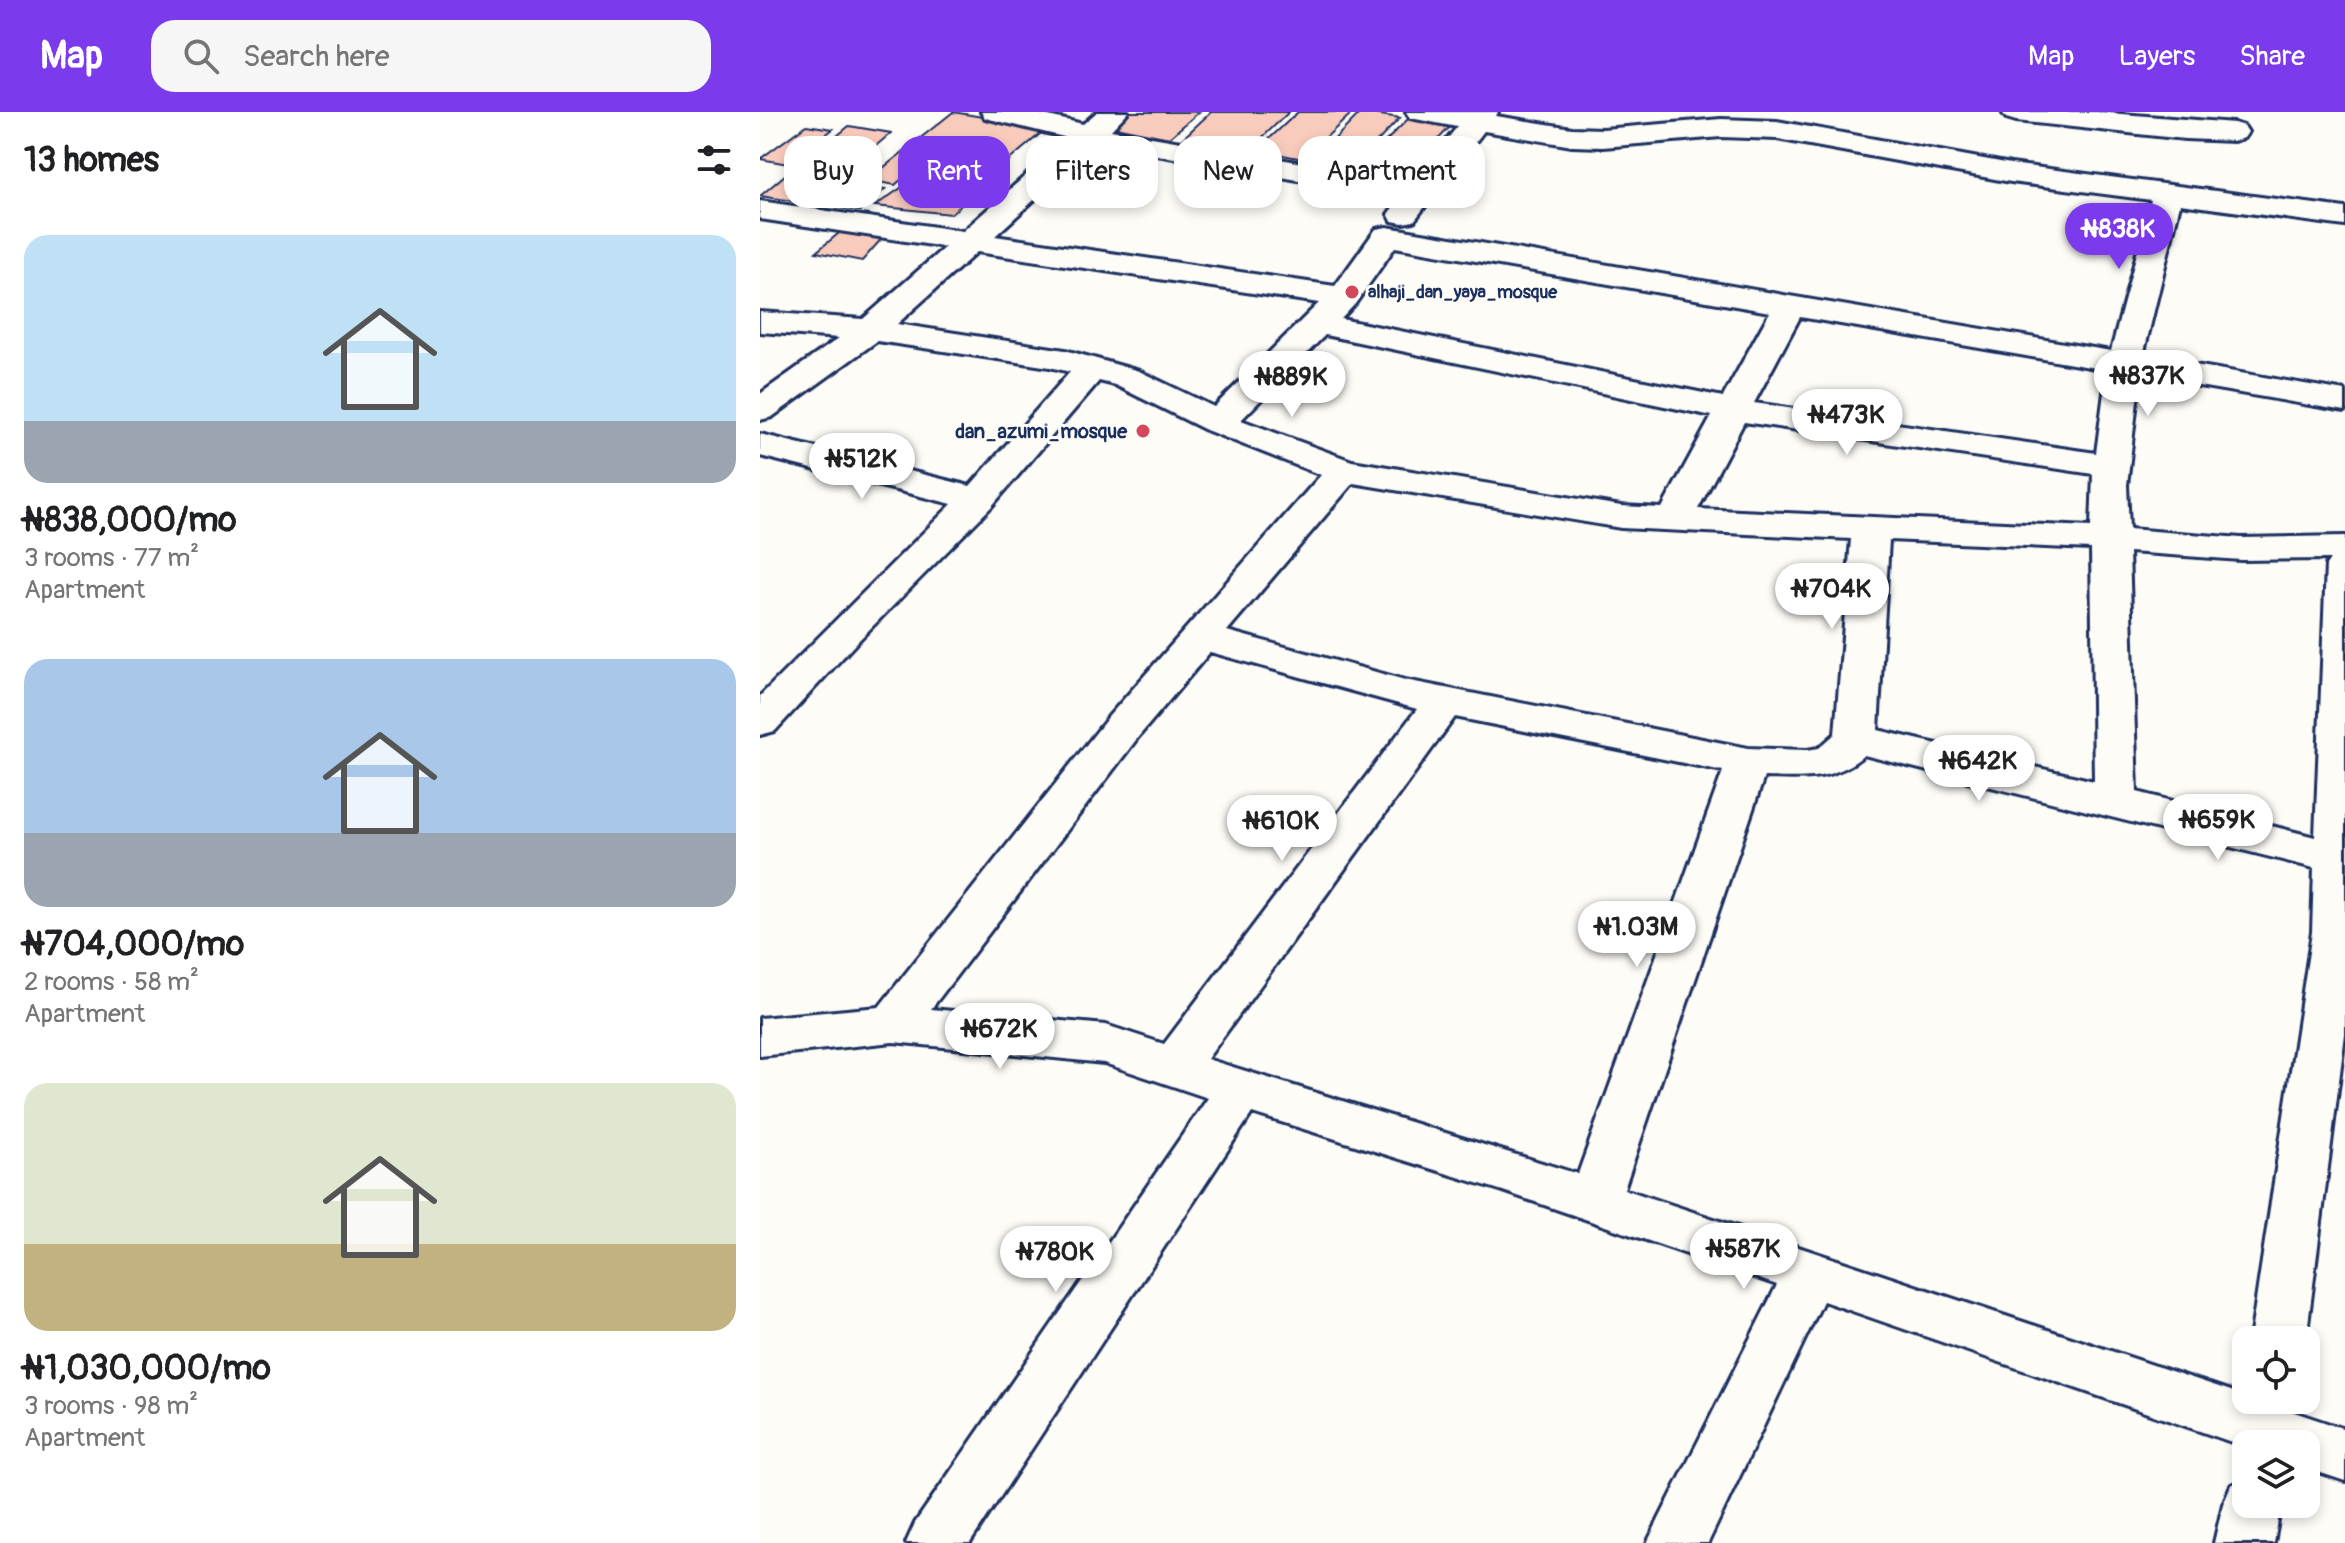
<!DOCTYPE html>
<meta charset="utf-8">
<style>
body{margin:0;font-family:Pangolin,sans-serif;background:#f6f6f6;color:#202124;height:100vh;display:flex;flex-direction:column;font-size:30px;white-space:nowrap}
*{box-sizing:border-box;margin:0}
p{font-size:26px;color:#757577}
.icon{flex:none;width:44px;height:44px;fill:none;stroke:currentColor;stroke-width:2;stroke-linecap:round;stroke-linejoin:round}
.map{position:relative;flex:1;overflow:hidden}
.panel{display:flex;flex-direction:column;background:#fff;width:760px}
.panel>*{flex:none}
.hud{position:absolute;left:24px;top:24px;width:760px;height:72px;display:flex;gap:16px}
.tools{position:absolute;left:1472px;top:1214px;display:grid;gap:16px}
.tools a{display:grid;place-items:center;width:88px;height:88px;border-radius:16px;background:#fff;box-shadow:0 4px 12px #0003;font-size:40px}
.price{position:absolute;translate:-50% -68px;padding:0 18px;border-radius:28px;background:#fff;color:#222;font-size:26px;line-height:52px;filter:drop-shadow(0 2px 4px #0008)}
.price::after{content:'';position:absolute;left:50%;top:48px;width:24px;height:18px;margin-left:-12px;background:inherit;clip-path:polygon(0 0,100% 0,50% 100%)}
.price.on{background:#7c3aed;color:#fff}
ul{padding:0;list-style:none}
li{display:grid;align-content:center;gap:16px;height:424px;padding:0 24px}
li span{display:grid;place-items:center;height:248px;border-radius:24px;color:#555}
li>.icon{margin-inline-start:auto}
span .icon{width:144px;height:144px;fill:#fffc;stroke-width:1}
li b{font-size:34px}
h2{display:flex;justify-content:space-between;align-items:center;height:96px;padding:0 24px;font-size:34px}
.tag{padding:0 28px;border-radius:24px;background:#fff;box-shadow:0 4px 12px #0003;font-size:28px;line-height:72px}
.tag.on{background:#7c3aed;color:#fff}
header{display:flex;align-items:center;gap:48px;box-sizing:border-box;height:112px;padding:0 40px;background:#7c3aed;color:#fff}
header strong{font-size:38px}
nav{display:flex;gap:44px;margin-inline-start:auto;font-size:28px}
.search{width:560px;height:72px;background:#f6f6f6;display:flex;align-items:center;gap:20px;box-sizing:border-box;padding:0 28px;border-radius:24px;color:#757577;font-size:30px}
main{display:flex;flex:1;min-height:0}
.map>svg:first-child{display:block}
.building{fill:#f9cbbd;stroke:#1b2f5e;stroke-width:2}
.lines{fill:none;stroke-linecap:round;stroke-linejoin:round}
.minor-casing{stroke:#1b2f5e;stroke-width:6}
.minor{fill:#fdfcf7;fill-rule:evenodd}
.poi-dot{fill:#d1495b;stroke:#fdfcf7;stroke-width:3}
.labels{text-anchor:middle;stroke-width:6;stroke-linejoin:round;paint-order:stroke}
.far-poi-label{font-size:18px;font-weight:bold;fill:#1b2f5e;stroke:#fdfcf7;text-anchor:start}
.poi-label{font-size:20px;font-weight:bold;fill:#1b2f5e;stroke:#fdfcf7;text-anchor:end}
</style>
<header>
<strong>Map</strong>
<div class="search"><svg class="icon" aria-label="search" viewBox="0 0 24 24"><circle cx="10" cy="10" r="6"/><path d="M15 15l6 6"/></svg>Search here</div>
<nav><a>Map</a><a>Layers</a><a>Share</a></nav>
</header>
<main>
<section class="panel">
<h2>13 homes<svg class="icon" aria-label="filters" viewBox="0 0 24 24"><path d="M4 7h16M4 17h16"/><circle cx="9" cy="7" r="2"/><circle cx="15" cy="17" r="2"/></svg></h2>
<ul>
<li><span style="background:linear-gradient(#bfe0f5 75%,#9aa5b1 0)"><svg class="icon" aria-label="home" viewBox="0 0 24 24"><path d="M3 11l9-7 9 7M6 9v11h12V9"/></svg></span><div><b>₦838,000/mo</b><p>3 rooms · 77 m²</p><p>Apartment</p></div></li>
<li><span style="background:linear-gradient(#a9c7e8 70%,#9aa5b1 0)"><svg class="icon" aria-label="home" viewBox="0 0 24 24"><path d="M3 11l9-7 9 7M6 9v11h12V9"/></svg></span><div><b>₦704,000/mo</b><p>2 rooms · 58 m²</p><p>Apartment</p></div></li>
<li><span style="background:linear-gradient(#dfe7d0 65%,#c2b280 0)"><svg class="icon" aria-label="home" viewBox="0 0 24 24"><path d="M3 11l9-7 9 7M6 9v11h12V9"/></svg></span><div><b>₦1,030,000/mo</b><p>3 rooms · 98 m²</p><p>Apartment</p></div></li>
</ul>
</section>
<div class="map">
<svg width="1585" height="1431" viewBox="0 0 1585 1431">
<rect width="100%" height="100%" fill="#fdfcf7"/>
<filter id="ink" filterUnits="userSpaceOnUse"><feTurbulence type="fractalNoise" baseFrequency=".0125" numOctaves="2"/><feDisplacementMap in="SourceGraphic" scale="16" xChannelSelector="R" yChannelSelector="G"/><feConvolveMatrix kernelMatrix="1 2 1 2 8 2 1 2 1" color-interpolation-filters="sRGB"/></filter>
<g filter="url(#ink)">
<path class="building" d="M 193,0 L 287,16 L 226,68 L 156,55 L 135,73 L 108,68 Z
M 367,0 L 439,0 L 409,26 L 350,14 Z
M 451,0 L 529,0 L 487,40 L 421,28 Z
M 538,0 L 593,0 L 543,47 L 497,38 Z
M 601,0 L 640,6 L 591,57 L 552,50 Z
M 650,5 L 692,13 L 668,38 L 645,33 L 634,44 L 615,40 Z
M 46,13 L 73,17 L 28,52 L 0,47 Z
M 89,14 L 131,21 L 97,50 L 72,63 L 37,57 Z
M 26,62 L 125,77 L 100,99 L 0,84 Z
M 161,62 L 225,72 L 191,102 L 115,94 Z
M 84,117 L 125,123 L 102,149 L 56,140 Z"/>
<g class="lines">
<g class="minor-casing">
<path id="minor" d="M 221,0 L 271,0 L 323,12 L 337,0 L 368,0 L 351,18 L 653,70 L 697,15 L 650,6 L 646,0 L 738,0 L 736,4 L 812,16 L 843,17 L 961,7 L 1017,9 L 1251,52 L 1585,96 L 1585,114 L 1420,92 L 1383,244 L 1585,279 L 1585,299 L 1380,264 L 1367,373 L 1369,417 L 1481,426 L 1585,424 L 1585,922 L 1546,1228 L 1490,1228 L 1552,820 L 1554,756 L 1104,643 C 1072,670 1044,666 1004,665 L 864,1077 L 1486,1284 L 1486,1288 L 1498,1288 L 1585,1317 L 1585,1369 L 1546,1356 L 1546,1332 L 1486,1332 L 1486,1335 L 1063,1189 L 948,1431 L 887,1431 L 1017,1173 L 743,1079 L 492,1001 L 210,1431 L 146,1431 L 155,1411 L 448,986 L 344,951 L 133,930 L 0,944 L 0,906 L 119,895 L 349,604 L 561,363 L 446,318 L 355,273 L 339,269 L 231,395 L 95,532 L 15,619 L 0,623 L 0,584 L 192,392 L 0,344 L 0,322 L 210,374 L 310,260 L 290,255 L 117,229 L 12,305 L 0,308 L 0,282 L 79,226 L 0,220 L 0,200 L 103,207 L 185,135 L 0,107 L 0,89 L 203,119 L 308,26 L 225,6 ZM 724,19 L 812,34 L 843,35 L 961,25 L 1017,27 L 1251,70 L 1391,88 L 1351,239 L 627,115 L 616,117 L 575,174 L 235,124 L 335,32 L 640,86 L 628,102 L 632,109 L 643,111 L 654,109 ZM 635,135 L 1010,200 L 963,285 L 581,207 L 595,192 ZM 217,140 L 559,191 L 454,295 L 379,259 L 305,238 L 137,212 ZM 1040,205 L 1347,258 L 1336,341 L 994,291 ZM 565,223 L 952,304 L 902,396 L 861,394 L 592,349 L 481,308 ZM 984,310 L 1333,362 L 1331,415 L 938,397 ZM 593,371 L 861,416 L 1091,427 L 1075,622 L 1059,636 L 1047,638 L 988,636 L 645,568 L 467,519 ZM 1129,428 L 1331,437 L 1334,669 L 1118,618 ZM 1369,440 L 1481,448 L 1570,447 L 1566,453 L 1555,725 L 1377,680 ZM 450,540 L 657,597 L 404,932 L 346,913 L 171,897 L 379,624 ZM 695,605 L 963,659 L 818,1062 L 447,947 Z
M 1242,0 L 1337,0 L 1474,11 L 1484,14 L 1488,20 L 1484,26 L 1474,29 L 1425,27 L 1256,9 L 1246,6 Z
M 1486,1367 L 1486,1392 L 1521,1392 L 1514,1431 L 1454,1431 L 1463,1392 L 1471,1373 Z"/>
</g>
<use href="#minor" class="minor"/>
</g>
</g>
<g class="poi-dot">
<circle cx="592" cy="180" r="8"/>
<circle cx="383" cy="319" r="8"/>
</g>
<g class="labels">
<g class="far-poi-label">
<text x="608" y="186">alhaji_dan_yaya_mosque</text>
</g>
<g class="poi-label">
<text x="367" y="326">dan_azumi_mosque</text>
</g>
</g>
</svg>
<div class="tools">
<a><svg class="icon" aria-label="locate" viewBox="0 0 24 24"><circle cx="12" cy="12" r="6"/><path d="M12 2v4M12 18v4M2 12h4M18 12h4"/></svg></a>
<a><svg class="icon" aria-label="layers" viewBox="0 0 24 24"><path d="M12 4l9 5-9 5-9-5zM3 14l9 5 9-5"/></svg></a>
</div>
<b class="price on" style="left:1359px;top:159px">₦838K</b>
<b class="price" style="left:1388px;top:306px">₦837K</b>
<b class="price" style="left:532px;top:307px">₦889K</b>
<b class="price" style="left:1087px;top:345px">₦473K</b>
<b class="price" style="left:102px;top:389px">₦512K</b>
<b class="price" style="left:1072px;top:519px">₦704K</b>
<b class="price" style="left:1219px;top:691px">₦642K</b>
<b class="price" style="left:1458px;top:750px">₦659K</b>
<b class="price" style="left:522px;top:751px">₦610K</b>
<b class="price" style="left:877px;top:857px">₦1.03M</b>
<b class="price" style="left:240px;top:959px">₦672K</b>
<b class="price" style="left:984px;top:1179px">₦587K</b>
<b class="price" style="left:296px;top:1182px">₦780K</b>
<div class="hud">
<a class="tag">Buy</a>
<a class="tag on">Rent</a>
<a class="tag">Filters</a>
<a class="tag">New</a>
<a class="tag">Apartment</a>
</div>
</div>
</main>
